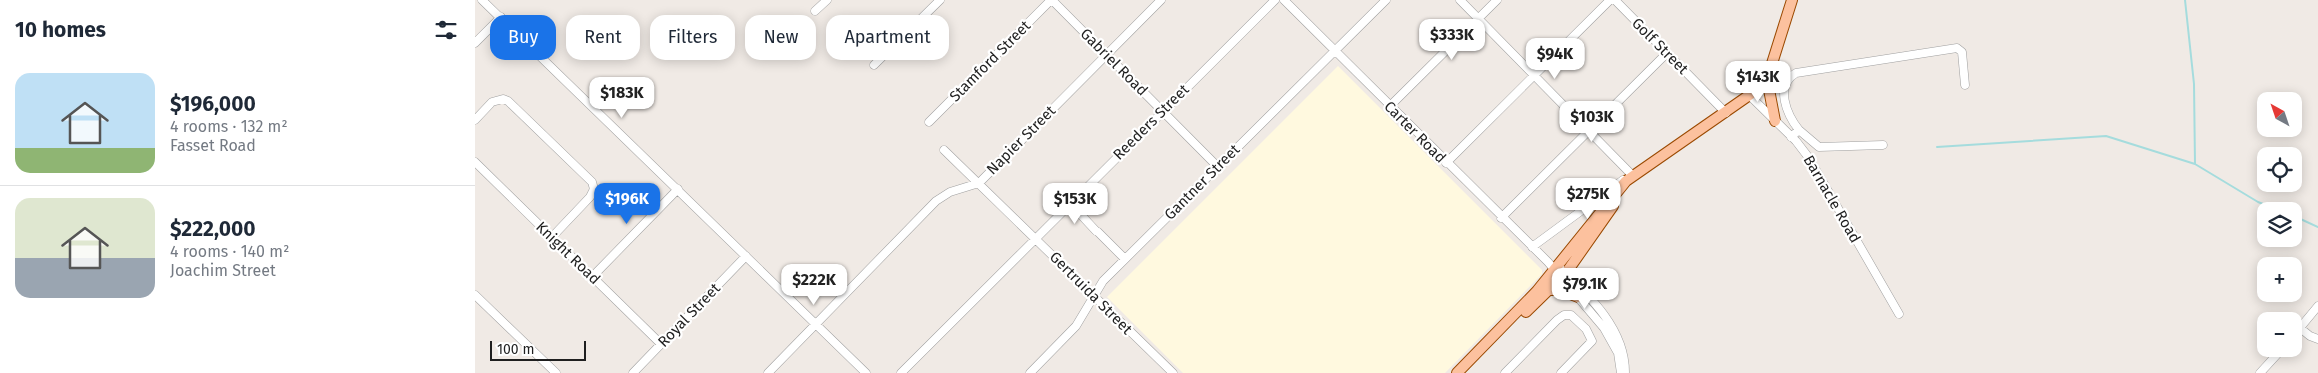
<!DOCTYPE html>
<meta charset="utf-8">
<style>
body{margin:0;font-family:"Fira Sans",sans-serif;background:#f6f6f7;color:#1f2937;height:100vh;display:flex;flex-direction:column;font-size:19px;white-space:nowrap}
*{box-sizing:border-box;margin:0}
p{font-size:16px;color:#747a83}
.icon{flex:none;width:28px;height:28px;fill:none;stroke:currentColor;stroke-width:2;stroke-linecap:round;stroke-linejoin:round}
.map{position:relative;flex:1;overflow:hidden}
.details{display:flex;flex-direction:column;background:#fff;width:475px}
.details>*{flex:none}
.top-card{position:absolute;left:15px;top:15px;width:475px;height:45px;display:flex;gap:10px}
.needle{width:32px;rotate:320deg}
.fabs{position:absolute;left:1782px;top:92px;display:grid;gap:10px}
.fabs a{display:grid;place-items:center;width:45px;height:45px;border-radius:10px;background:#fff;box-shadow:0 2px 12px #0003;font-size:25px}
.scale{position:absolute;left:15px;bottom:12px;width:96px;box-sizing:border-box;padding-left:5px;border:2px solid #1f1f1f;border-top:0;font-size:14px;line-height:18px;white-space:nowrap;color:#1f1f1f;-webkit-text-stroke:4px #fff;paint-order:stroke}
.price{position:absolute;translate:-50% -42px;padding:0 11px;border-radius:10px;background:#fff;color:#222;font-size:16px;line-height:32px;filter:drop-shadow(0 1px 2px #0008)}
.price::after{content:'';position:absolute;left:50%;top:30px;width:15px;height:11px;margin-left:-8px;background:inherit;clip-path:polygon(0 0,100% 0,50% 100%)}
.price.on{background:#1a73e8;color:#fff}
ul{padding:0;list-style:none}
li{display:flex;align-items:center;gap:15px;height:125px;padding:0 15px}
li+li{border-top:1px solid #e0e1e3}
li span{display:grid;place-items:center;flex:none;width:140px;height:100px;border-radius:15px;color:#555}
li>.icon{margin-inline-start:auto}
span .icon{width:60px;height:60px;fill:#fffc;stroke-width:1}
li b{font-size:21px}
h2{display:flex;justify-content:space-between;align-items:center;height:60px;padding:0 15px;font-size:21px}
.pill{padding:0 18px;border-radius:15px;background:#fff;box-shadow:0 2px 12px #0003;font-size:18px;line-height:45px}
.pill.on{background:#1a73e8;color:#fff}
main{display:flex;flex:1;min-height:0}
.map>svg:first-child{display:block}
.education{fill:#fff9df}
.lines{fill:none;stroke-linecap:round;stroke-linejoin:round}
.stream{stroke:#a5dcdd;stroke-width:2}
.minor-casing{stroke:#a0a0a0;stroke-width:9}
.major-casing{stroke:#9a4900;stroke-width:12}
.minor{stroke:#fff;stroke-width:8}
.major{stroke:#fcc19e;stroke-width:10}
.labels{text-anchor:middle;stroke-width:4.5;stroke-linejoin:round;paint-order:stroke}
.street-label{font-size:15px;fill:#1f1f1f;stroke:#fff}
</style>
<main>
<section class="details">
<h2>10 homes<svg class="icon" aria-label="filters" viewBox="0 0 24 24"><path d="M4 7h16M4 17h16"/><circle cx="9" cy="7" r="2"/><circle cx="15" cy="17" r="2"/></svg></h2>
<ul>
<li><span style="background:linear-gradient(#bfe0f5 75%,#8fb573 0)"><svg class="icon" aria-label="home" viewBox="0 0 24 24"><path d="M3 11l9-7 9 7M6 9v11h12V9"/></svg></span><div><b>$196,000</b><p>4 rooms · 132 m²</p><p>Fasset Road</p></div></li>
<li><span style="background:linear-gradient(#dfe7d0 60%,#9aa5b1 0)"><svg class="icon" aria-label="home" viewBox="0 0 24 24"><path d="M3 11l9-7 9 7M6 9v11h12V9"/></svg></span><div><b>$222,000</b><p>4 rooms · 140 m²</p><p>Joachim Street</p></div></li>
</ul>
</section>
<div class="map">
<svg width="1843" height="373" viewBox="0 0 1843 373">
<rect width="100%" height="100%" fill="#f0eae5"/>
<path class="education" d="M 863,66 L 1067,270 L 1067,274 L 970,373 L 708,373 L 632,297 Z"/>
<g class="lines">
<path class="stream" d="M 1710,0 L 1719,84 L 1720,164
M 1462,147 L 1631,136 L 1720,164 L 1783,202 L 1806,211
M 1819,216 L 1843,227"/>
<g class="minor-casing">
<path id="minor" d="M 7,0 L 391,373
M 577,0 L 743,167
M 809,0 L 1073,262 L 1129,328 L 1143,353 L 1146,373
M 985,0 L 1158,176
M 1140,0 L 1251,113
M 340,11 L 352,0
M 0,43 L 26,17
M 399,65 L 465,0
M 1275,96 L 1321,141 L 1334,158 L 1424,314
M 915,106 L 1022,0
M 0,120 L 17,102 L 28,99 L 33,101 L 117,182 L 119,189 L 115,197 L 77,237
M 454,122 L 576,0
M 1324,130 L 1344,147 L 1408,145
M 1316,137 L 1324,130 C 1312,115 1299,86 1321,73 L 1482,48 L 1487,52 L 1490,85
M 469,150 L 698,373
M 0,162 L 186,344
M 971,163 L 1135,0
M 595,203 L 621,231
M 1026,218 L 1192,53
M 623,232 L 650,259
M 1057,247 L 1148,180
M 1087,270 C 1116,297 1150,330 1150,372
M 117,277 L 203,189
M 0,295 L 81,373
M 1825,328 L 1835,336 L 1843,339
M 1819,335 L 1843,306
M 158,373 L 271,256
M 293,373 L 461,201 L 475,192 L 504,183 L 686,0
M 426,373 L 800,0
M 555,373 L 601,326 L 628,281 L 911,0
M 1030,373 L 1082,320 L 1089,315 L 1096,315 L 1111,329 L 1117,341 L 1086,373
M 1785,373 L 1807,349"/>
</g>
<g class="major-casing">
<path id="major" d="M 1292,79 L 1300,121
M 1075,290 L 1085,290 L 1103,297
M 1051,312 L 1091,273 L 1138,206
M 982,373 L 1062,291 L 1151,181 L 1286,87 L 1294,73 L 1317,0"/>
</g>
<use href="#minor" class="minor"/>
<use href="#major" class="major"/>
</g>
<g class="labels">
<g class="street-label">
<text transform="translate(1185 46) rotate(45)" y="5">Golf Street</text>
<text transform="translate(515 61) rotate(-45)" y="5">Stamford Street</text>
<text transform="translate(639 62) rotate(45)" y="5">Gabriel Road</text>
<text transform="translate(676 122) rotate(-45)" y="5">Reeders Street</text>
<text transform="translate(940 132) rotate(45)" y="5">Carter Road</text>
<text transform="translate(546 140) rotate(-45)" y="5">Napier Street</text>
<text transform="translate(727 182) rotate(-45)" y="5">Gantner Street</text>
<text transform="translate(1357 199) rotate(60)" y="5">Barnacle Road</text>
<text transform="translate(93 253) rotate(44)" y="5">Knight Road</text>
<text transform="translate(616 293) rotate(45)" y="5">Gertruida Street</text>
<text transform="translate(214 315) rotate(-46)" y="5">Royal Street</text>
</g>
</g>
</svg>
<div class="fabs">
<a><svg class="needle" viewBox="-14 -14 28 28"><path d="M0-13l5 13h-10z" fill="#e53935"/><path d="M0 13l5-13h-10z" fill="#747a83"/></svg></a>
<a><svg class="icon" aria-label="locate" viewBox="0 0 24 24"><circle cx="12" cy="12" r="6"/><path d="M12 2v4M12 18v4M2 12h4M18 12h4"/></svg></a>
<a><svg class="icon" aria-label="layers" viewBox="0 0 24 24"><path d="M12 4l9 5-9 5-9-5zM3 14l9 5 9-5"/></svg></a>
<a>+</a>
<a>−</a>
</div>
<div class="scale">100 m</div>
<b class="price" style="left:977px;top:61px">$333K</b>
<b class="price" style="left:1080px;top:80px">$94K</b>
<b class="price" style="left:1283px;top:103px">$143K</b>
<b class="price" style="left:147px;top:119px">$183K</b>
<b class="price" style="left:1117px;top:143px">$103K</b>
<b class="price" style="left:1113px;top:220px">$275K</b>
<b class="price on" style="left:152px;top:225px">$196K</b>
<b class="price" style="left:600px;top:225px">$153K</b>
<b class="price" style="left:339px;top:306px">$222K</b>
<b class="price" style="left:1110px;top:310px">$79.1K</b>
<div class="top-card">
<a class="pill on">Buy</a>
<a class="pill">Rent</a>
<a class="pill">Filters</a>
<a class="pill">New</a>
<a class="pill">Apartment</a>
</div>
</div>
</main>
